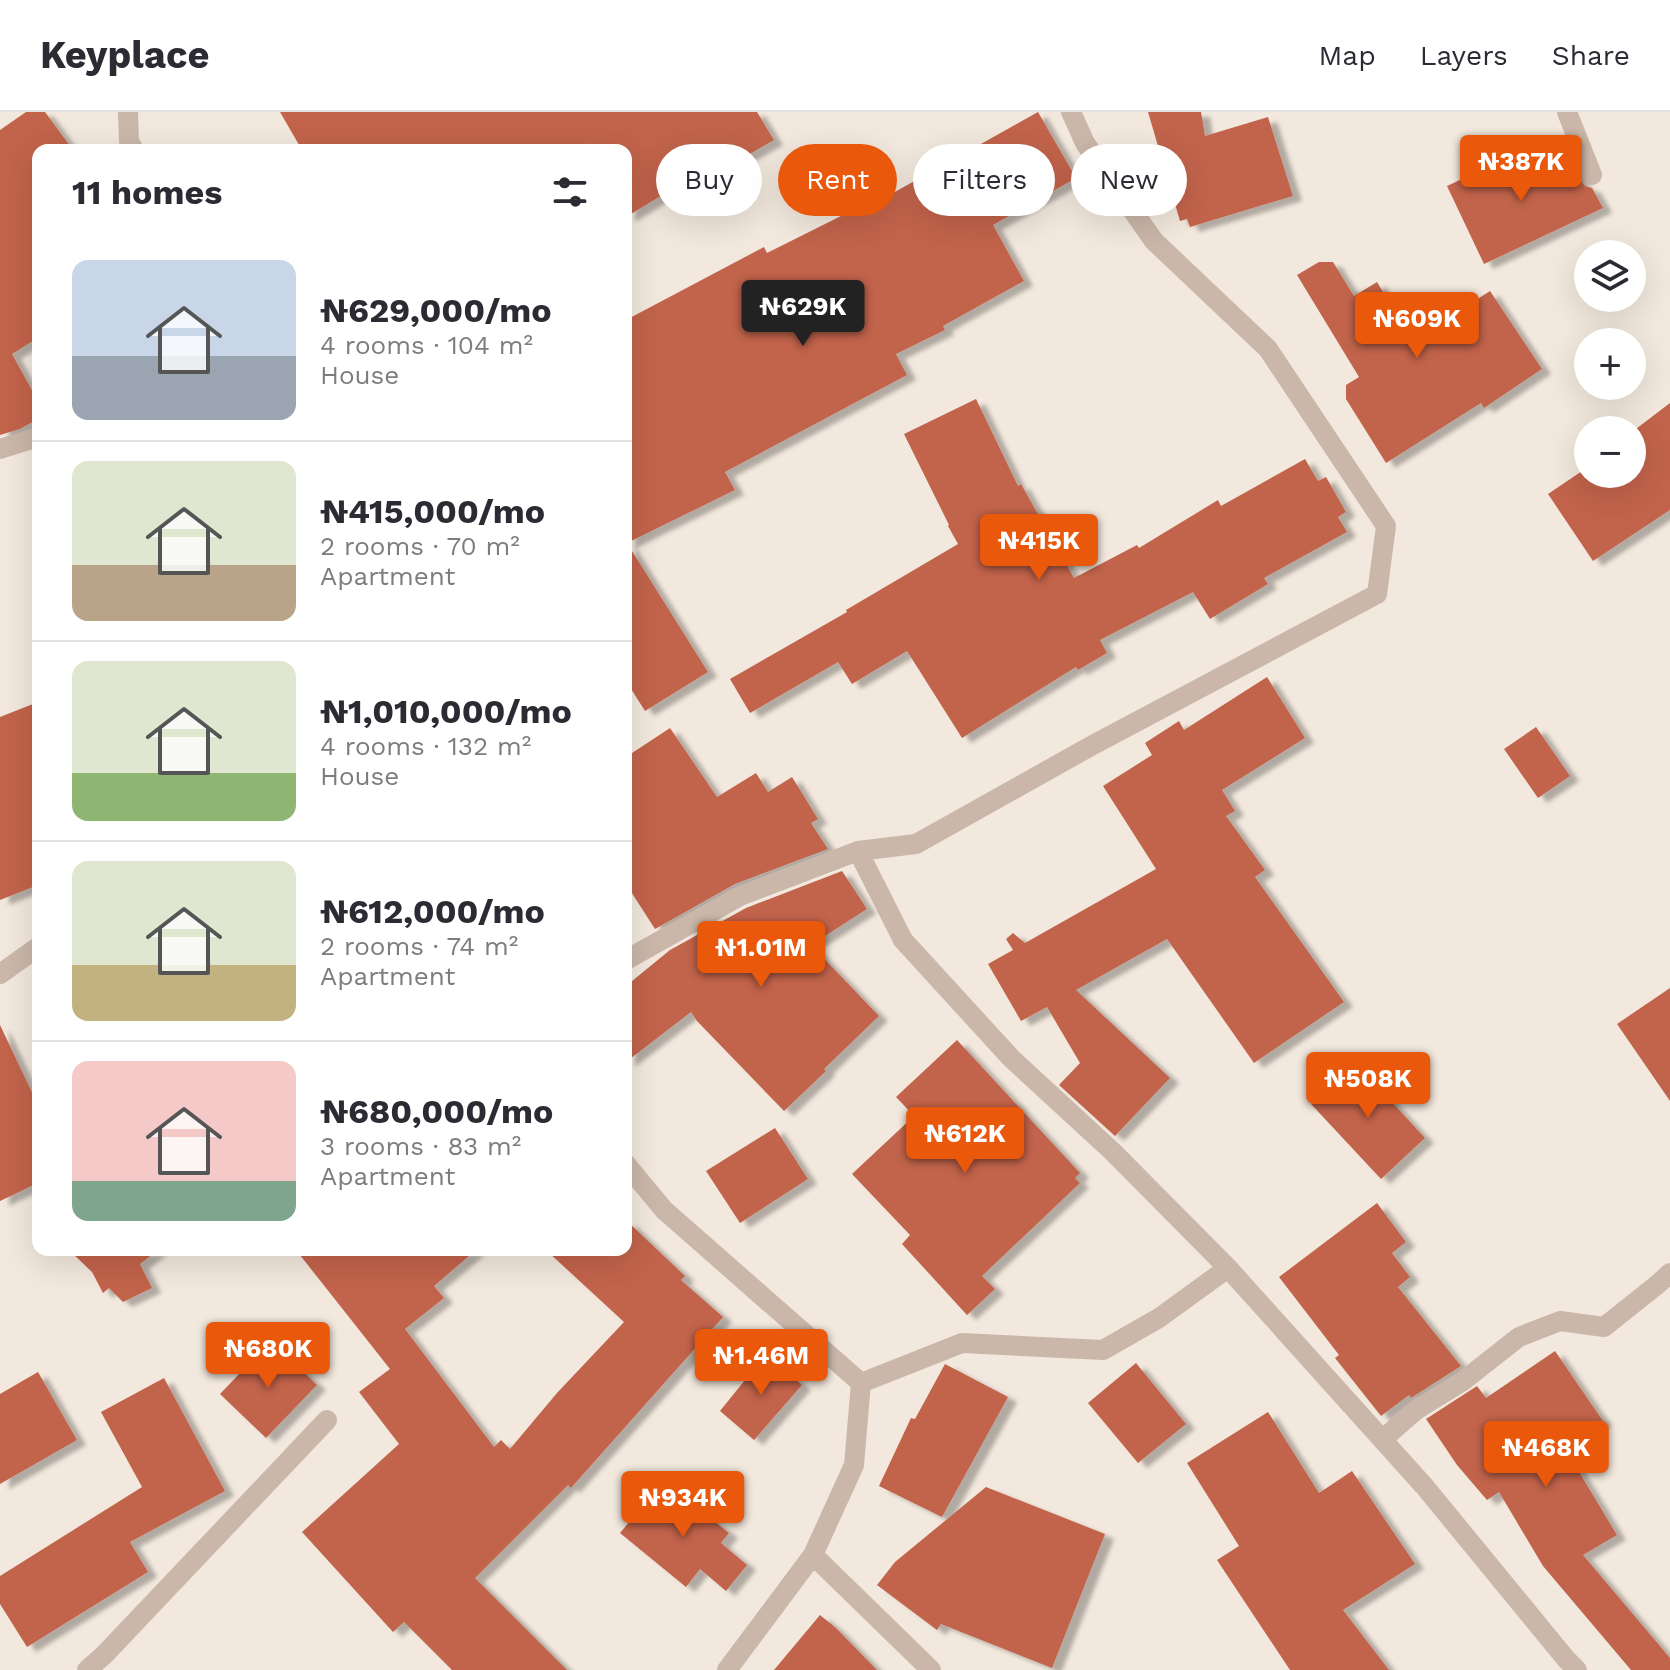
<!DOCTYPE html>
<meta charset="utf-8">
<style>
body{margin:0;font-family:"Work Sans",sans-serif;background:#f2f2f3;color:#2b2b33;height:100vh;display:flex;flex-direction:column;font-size:30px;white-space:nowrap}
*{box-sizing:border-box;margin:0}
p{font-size:26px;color:#7c7c81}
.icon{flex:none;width:44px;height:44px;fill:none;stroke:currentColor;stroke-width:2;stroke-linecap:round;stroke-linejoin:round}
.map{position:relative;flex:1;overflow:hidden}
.side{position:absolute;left:32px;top:32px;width:600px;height:1112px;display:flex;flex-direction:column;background:#fff;border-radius:16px;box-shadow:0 8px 32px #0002}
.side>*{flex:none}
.top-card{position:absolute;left:656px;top:32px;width:760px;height:72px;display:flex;gap:16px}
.tools{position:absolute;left:1574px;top:128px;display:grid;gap:16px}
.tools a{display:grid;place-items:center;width:72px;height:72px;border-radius:50%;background:#fff;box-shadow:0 8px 32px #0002;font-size:40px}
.price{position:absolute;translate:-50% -68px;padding:0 18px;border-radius:8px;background:#ea580c;color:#fff;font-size:26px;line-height:52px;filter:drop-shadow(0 2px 4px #0008)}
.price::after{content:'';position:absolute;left:50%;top:48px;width:24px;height:18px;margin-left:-12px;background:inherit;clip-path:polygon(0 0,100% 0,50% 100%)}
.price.on{background:#222;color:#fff}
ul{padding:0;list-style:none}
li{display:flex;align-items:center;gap:24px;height:200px;padding:0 40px}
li+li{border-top:2px solid #e1e1e2}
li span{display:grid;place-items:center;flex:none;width:224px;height:160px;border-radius:16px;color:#555}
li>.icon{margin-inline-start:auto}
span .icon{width:96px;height:96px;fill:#fffc;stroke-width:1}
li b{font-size:34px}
h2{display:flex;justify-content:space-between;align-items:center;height:96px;padding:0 40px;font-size:34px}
.chip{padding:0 28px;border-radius:36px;background:#fff;box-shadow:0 8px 32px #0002;font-size:28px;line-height:72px}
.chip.on{background:#ea580c;color:#fff}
header{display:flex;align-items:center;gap:48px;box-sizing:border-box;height:112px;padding:0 40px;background:#fff;border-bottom:2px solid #e1e1e2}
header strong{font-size:38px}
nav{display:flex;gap:44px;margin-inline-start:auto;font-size:28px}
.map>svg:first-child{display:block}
.building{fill:#c2644b;filter:url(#shadow)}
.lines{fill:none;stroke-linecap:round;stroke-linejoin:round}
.street{stroke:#cab7a9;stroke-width:20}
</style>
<header>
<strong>Keyplace</strong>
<nav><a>Map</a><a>Layers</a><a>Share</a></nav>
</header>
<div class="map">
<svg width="1670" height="1558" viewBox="0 0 1670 1558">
<defs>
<filter id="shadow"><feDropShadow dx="9" dy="5" stdDeviation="2" flood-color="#0004"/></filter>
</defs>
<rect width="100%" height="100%" fill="#f2e8dd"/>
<path class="building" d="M 26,0 L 45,0 L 73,38 L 38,38 L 38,226 L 12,242 L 38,289 L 38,307 L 20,317 L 0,323 L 0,18 Z
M 280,0 L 757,0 L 774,28 L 702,70 L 697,62 L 626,105 L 626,38 L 302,38 Z
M 1038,0 L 1076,66 L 993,113 L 1024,169 L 943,214 L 945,218 L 896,242 L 907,263 L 725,360 L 735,378 L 627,431 L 708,560 L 645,599 L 626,569 L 626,208 L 764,135 L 767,141 L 873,88 L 875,91 Z
M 1148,0 L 1201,0 L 1205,24 L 1268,5 L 1293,84 L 1190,115 L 1187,107 L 1180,109 Z
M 1522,39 L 1531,59 L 1568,39 L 1580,68 L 1585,74 L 1592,76 L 1603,96 L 1484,152 L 1447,74 Z
M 1319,150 L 1333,150 L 1354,184 L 1377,170 L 1413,229 L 1490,179 L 1542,257 L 1484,296 L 1481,291 L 1386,351 L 1346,287 L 1346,273 L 1359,265 L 1297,163 Z
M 976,287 L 1018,374 L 1021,372 L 1074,466 L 1137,433 L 1139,436 L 1218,388 L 1221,394 L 1305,347 L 1318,369 L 1326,365 L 1346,400 L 1338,405 L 1347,420 L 1264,466 L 1268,472 L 1210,507 L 1193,480 L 1100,528 L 1107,541 L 1078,558 L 1076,555 L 962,626 L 907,539 L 852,572 L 838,550 L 750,601 L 730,567 L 847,500 L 846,498 L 958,432 L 948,414 L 949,413 L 904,322 Z
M 1670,291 L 1670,398 L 1593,449 L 1548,382 L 1588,355 L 1588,362 L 1632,362 L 1632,320 Z
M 1267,565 L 1305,626 L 1222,678 L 1235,699 L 1226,704 L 1265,758 L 1255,765 L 1344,890 L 1254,951 L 1167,827 L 1076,878 L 1170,966 L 1115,1024 L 1059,973 L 1080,951 L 1047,895 L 1021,909 L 988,852 L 1013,838 L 1006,827 L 1013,821 L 1025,831 L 1156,757 L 1103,674 L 1152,643 L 1145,631 L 1179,609 L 1184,618 Z
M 38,590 L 38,773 L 0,788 L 0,605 Z
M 1536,615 L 1570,664 L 1538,686 L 1504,637 Z
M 670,616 L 717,685 L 756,661 L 768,680 L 792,665 L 818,707 L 811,711 L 828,737 L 735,772 L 655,817 L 626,772 L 626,645 Z
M 842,759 L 867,797 L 811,833 L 879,904 L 824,957 L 826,959 L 784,999 L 697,909 L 691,900 L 626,950 L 626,874 L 670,838 L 746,796 Z
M 1670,876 L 1670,989 L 1617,912 Z
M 0,913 L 38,993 L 38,1071 L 0,1089 Z
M 957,928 L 1080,1061 L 1075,1066 L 1080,1071 L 982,1164 L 995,1177 L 967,1203 L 902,1132 L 910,1123 L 852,1062 L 914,1004 L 896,985 Z
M 1358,948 L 1391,985 L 1389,987 L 1425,1026 L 1381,1067 L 1311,992 Z
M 775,1016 L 808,1067 L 740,1111 L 706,1059 Z
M 1377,1091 L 1406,1130 L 1392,1141 L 1410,1165 L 1398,1175 L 1461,1254 L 1411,1286 L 1409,1283 L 1381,1304 L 1335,1246 L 1339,1243 L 1279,1165 Z
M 626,1108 L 685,1164 L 681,1168 L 723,1205 L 571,1376 L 568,1373 L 475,1466 L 567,1558 L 452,1558 L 404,1510 L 393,1520 L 302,1420 L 399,1332 L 359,1280 L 390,1257 L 296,1138 L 476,1138 L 434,1174 L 444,1186 L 405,1217 L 494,1335 L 501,1328 L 510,1337 L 557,1281 L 624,1210 L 546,1138 L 626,1138 Z
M 69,1138 L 158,1138 L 140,1152 L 152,1176 L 123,1190 L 109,1176 L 103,1181 L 92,1160 Z
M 271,1229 L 317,1273 L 266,1326 L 220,1282 Z
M 1555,1239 L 1603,1309 L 1564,1335 L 1617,1423 L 1583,1443 L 1670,1546 L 1670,1558 L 1631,1558 L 1543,1454 L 1499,1380 L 1487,1388 L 1457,1353 L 1426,1307 L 1477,1274 L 1486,1286 Z
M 766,1242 L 802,1273 L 754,1328 L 720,1299 Z
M 1136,1251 L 1186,1312 L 1138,1351 L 1088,1291 Z
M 945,1252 L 1008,1285 L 942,1405 L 879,1374 L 911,1306 L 915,1307 Z
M 38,1260 L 77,1328 L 0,1372 L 0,1282 Z
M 164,1266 L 225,1379 L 130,1430 L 148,1460 L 27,1535 L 0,1492 L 0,1464 L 142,1375 L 101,1300 Z
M 1268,1300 L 1319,1381 L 1352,1359 L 1415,1452 L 1343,1498 L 1389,1558 L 1290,1558 L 1217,1448 L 1239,1434 L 1187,1351 Z
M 663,1369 L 729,1421 L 721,1431 L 747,1453 L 726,1479 L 700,1457 L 686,1475 L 620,1421 Z
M 986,1375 L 1105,1422 L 1052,1556 L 941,1512 L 937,1518 L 877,1473 L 895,1450 Z
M 820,1503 L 836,1516 L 877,1558 L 774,1558 Z"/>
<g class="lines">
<path class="street" d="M 128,0 L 129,29 L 134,38
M 1567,0 L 1592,63
M 0,337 L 38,325
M 858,739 L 903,828 L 1011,946 L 1113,1040 L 1228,1156 L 1425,1375 L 1566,1547 L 1577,1558
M 626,848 L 740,784 L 858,739 L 916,732 L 1091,634 L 1377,482 L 1386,414 L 1268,237 L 1154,129 L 1085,31 L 1071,0
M 0,862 L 38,835
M 626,1052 L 664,1098 L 861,1271
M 861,1271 L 962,1231 L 1103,1238 L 1159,1206 L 1228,1156
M 1383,1327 L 1416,1298 L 1463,1269 L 1519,1225 L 1560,1209 L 1604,1215 L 1658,1172 L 1670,1161
M 813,1443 L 931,1558
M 87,1558 L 104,1543 L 327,1308
M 727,1558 L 813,1443 L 854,1353 L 861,1271"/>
</g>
</svg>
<div class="tools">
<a><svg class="icon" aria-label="layers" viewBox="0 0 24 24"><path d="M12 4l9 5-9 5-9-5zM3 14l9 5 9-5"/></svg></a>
<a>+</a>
<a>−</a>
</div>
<b class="price" style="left:1521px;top:91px">₦387K</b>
<b class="price on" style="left:803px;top:236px">₦629K</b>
<b class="price" style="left:1417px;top:248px">₦609K</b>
<b class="price" style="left:1039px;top:470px">₦415K</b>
<b class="price" style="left:761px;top:877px">₦1.01M</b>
<b class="price" style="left:1368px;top:1008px">₦508K</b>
<b class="price" style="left:965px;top:1063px">₦612K</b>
<b class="price" style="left:268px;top:1278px">₦680K</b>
<b class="price" style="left:761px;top:1285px">₦1.46M</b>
<b class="price" style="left:1546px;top:1377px">₦468K</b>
<b class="price" style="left:683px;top:1427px">₦934K</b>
<div class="top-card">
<a class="chip">Buy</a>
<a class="chip on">Rent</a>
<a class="chip">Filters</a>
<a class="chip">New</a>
</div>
<section class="side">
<h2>11 homes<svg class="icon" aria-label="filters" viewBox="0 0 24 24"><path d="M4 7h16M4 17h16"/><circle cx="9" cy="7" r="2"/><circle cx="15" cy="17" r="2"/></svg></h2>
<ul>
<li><span style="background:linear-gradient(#c9d6e8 60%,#9aa5b1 0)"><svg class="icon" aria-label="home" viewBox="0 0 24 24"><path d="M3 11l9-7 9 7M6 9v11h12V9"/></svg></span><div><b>₦629,000/mo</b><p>4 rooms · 104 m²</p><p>House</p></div></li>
<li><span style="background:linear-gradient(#dfe7d0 65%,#b9a48a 0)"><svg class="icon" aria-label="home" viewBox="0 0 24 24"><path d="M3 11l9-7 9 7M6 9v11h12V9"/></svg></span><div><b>₦415,000/mo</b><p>2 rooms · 70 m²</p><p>Apartment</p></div></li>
<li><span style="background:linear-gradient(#dfe7d0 70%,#8fb573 0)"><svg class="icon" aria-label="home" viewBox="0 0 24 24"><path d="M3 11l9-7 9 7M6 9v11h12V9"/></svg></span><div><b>₦1,010,000/mo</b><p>4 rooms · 132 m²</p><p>House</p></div></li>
<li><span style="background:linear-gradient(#dfe7d0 65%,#c2b280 0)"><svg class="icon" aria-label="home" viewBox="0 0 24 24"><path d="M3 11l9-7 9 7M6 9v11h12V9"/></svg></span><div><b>₦612,000/mo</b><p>2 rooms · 74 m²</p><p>Apartment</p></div></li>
<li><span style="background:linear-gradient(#f6c9c9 75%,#7fa58c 0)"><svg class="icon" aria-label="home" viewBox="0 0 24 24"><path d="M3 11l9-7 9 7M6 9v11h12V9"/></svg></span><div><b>₦680,000/mo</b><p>3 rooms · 83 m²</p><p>Apartment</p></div></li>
</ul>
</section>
</div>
